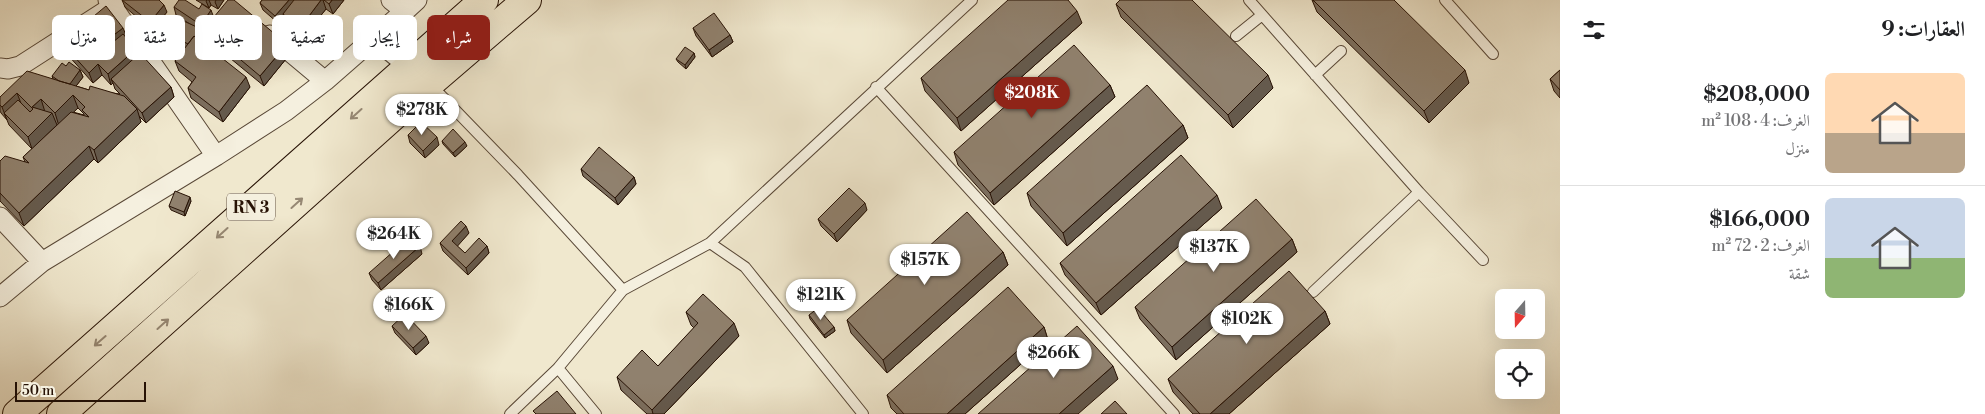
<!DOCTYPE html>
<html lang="ar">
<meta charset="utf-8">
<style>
body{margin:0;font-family:"Libre Bodoni",Amiri,serif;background:#f6f6f6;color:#202124;direction:rtl;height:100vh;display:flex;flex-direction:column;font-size:19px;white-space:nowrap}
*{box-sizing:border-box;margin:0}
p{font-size:16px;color:#757577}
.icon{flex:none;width:28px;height:28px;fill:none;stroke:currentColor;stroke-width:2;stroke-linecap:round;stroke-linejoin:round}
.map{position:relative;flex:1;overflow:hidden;direction:ltr}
.details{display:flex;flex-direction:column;background:#fff;width:425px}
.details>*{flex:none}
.hud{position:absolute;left:15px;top:15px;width:475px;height:45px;direction:rtl;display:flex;gap:10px}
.needle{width:32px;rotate:200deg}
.controls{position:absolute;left:1495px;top:289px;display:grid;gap:10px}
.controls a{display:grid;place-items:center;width:50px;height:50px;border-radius:8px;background:#fff;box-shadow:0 5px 20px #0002;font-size:25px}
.scale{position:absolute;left:15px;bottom:12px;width:131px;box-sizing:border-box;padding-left:5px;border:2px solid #271205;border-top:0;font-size:14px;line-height:18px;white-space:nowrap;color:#271205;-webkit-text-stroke:4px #f5f0df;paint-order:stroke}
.price{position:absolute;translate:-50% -42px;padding:0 11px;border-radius:18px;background:#fff;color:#222;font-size:16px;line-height:32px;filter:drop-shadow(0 1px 2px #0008)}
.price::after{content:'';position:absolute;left:50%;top:30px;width:15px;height:11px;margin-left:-8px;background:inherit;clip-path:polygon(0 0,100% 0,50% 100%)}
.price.on{background:#8f2418;color:#fff}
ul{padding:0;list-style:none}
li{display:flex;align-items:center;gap:15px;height:125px;padding:0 20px}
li+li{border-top:1px solid #e0e0e0}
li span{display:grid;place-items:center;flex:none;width:140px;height:100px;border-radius:8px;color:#555}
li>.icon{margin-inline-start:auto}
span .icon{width:60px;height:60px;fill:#fffc;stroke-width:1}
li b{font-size:21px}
h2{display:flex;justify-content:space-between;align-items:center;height:60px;padding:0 20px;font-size:21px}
.tag{padding:0 18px;border-radius:8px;background:#fff;box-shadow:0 5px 20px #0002;font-size:18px;line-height:45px}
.tag.on{background:#8f2418;color:#fff}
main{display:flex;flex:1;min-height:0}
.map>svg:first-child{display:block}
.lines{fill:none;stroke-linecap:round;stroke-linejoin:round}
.lane-casing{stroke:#594837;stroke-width:12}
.street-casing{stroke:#594837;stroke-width:21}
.highway-casing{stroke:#271205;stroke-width:30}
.lane{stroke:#f5f0df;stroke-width:10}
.street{stroke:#f5f0df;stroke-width:19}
.highway{stroke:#f0e8ce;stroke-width:28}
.wall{fill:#7c6f5f;stroke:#271205;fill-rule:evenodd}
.shaded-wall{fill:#655a4d;stroke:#271205}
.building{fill:#90816e;stroke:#271205}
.oneway{stroke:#968874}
.labels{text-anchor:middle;stroke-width:4;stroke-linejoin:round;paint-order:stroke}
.shield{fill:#f5f0df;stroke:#655546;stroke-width:1}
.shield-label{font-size:16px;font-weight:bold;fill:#271205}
</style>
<main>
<section class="details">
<h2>العقارات: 9<svg class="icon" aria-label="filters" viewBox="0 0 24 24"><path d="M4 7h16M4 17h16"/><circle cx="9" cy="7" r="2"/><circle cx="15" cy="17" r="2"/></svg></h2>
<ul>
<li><span style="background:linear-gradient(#ffd9b3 60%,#b9a48a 0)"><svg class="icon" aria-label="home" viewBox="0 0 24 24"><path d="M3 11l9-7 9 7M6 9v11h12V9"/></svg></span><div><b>$208,000</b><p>الغرف: 4 · 108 m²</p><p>منزل</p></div></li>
<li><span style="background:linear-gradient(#c9d6e8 60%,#8fb573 0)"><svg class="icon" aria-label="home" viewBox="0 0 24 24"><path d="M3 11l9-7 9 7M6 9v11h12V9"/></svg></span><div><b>$166,000</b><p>الغرف: 2 · 72 m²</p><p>شقة</p></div></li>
</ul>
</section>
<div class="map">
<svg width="1560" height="414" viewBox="0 0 1560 414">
<rect width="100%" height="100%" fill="#f0e8ce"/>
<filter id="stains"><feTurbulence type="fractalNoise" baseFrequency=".004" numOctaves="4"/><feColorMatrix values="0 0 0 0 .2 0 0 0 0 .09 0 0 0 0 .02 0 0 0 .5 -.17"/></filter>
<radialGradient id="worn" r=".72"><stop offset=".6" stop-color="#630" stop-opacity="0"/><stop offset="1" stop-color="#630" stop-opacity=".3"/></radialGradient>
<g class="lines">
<g class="lane-casing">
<path id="lane" d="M 1249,0 L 1419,192 L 1313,292
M 1445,0 L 1493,54
M 1236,36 L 1262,15
M 1315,75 L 1341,51
M 430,84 L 518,175 L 623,290 L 558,368 L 510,414
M 876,87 L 1174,414
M 1419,192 L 1483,260
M 710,243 L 745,267 L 863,414
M 623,290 L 710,243 L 972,0
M 558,368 L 596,414"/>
</g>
<g class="street-casing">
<path id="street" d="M 108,0 L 216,156
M 391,0 L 405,11 L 417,0
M 270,35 L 325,81
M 374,38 L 418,74
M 0,68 L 8,69 L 20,66 L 115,5
M 0,217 L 42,262
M 0,297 L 42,262 L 216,156 L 286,111 L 325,81 L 405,11"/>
</g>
<g class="highway-casing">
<path id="highway" d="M 17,414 L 484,0
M 61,414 L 429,84 L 527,0"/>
</g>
<use href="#lane" class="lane"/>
<use href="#street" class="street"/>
<use href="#highway" class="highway"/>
</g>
<path class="wall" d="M 122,0 L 167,12 L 152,30 L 125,7 Z
M 196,0 L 224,0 L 218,9 L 211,5 L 209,8 Z
M 262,0 L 344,0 L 333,14 L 326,9 L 303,38 L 286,24 L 284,16 L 278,23 L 263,10 L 260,3 Z
M 1312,0 L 1469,83 L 1429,123 L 1317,12 Z
M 1116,4 L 1273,88 L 1233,128 L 1121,17 Z
M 174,7 L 214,18 L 290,54 L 264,86 L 208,40 L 205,31 L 204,32 L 199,29 L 202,36 L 199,40 L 250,87 L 223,122 L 191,98 L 188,88 L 192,82 L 179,71 L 175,61 L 185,48 L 172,41 L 169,34 L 193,26 L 176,15 Z
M 94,16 L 126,35 L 125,36 L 138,55 L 171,87 L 174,97 L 146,123 L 139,116 L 141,122 L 98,163 L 94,159 L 24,226 L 0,201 L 0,161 L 25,162 L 23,157 L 32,149 L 9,125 L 7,120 L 1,113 L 0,111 L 0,97 L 53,79 L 52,76 L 66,66 L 80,70 L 83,77 L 76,86 L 89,90 L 120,94 L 115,89 L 113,83 L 111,85 L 102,75 L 93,83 L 67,54 L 63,44 L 103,30 L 97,23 ZM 78,108 L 84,114 L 84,115 L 73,112 Z
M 1082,23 L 961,131 L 925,91 L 921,78 Z
M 693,28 L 730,35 L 733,42 L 712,57 L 696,36 Z
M 694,53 L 695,57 L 686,69 L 678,62 L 676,59 Z
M 1560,70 L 1560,98 L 1554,91 L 1550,79 Z
M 1110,85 L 1115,97 L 994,205 L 958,165 L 954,152 Z
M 1183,125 L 1188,138 L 1067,246 L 1031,206 L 1027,193 Z
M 408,135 L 439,145 L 425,158 L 410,143 Z
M 442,141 L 467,146 L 455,157 L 443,144 Z
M 581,169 L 634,177 L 636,184 L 618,205 L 583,176 Z
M 191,201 L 185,216 L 171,210 L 169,206 Z
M 1222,208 L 1101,315 L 1065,275 L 1060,263 Z
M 867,210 L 837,242 L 821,226 L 818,219 Z
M 469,233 L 457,246 L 465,253 L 487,246 L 489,253 L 468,275 L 443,251 L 440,243 Z
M 1292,239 L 1297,252 L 1176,360 L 1140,319 L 1135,307 Z
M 1003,252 L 1008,265 L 887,373 L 851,333 L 847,320 Z
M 422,254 L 381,290 L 372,280 L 369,273 Z
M 1325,311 L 1330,324 L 1229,414 L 1193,414 L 1173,392 L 1168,379 Z
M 686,312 L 739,336 L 664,414 L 647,414 L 621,390 L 617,377 L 658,366 L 694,328 L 691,325 Z
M 809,315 L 834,327 L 835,331 L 825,338 L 810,319 Z
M 392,326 L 429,343 L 416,355 L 395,333 Z
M 1044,327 L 1048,340 L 965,414 L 897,414 L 891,408 L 887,395 Z"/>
<path class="shaded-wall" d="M 207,0 L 209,0 L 211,5 L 209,8 L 206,1 Z
M 216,0 L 224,0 L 218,9 L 215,2 Z
M 289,0 L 296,0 L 283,14 L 284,16 L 278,23 L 275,16 Z
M 321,0 L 323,0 L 326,9 L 303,38 L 300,28 Z
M 332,0 L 344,0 L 333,14 L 329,4 Z
M 164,5 L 167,12 L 152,30 L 150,22 Z
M 211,10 L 214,18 L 204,29 L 205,31 L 204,32 L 201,25 Z
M 1077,11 L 1082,23 L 961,131 L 957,118 Z
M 123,28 L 126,35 L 114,44 L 111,37 Z
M 199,28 L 202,36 L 193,52 L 191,45 Z
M 730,35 L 733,42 L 712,57 L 709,50 Z
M 287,44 L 290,54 L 264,86 L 260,76 Z
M 136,49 L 140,59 L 111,79 L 113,83 L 111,85 L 108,74 Z
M 694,53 L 695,57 L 686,69 L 685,65 Z
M 98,64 L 102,75 L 93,83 L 89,73 Z
M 80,70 L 83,77 L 70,94 L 67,87 Z
M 1465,70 L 1469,83 L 1429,123 L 1424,111 Z
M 1268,75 L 1273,88 L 1233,128 L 1228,115 Z
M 246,77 L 250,87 L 223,122 L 219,112 Z
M 1110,85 L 1115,97 L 994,205 L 990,193 Z
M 171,87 L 174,97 L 146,123 L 142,113 Z
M 17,93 L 22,106 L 4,113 L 7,120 L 2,107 Z
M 73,95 L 78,108 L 59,126 L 55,113 Z
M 41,99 L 45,112 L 32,107 Z
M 137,109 L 141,122 L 98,163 L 94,150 Z
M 52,113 L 57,125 L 32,149 L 28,137 Z
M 1183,125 L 1188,138 L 1067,246 L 1063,233 Z
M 437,137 L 439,145 L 425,158 L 423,151 Z
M 465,142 L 467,146 L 455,157 L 453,153 Z
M 89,146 L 94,159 L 24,226 L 19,213 Z
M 634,177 L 636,184 L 618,205 L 615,198 Z
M 1217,195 L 1222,208 L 1101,315 L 1096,303 Z
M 190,197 L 191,201 L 185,216 L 184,212 Z
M 865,203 L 867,210 L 837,242 L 834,234 Z
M 466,226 L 469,233 L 455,249 L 452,241 Z
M 1292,239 L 1297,252 L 1176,360 L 1172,347 Z
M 420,246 L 422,254 L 381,290 L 378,283 Z
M 487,246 L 489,253 L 468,275 L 466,268 Z
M 1003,252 L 1008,265 L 887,373 L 883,360 Z
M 1325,311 L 1330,324 L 1229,414 L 1210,414 Z
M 734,323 L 739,336 L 664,414 L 653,414 L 652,410 Z
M 834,327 L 835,331 L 825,338 L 824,335 Z
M 1044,327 L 1048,340 L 965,414 L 947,414 Z
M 426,336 L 429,343 L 416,355 L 413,348 Z
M 1113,366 L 1118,379 L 1078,414 L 1059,414 Z"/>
<path class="building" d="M 122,0 L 159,0 L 164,5 L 150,22 Z
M 179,0 L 185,0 L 199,9 L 202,4 L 211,10 L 201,25 L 174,7 Z
M 228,0 L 234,0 L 287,44 L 260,76 L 204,29 Z
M 262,0 L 289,0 L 275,16 L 260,3 Z
M 294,0 L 321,0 L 300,28 L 283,14 Z
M 324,0 L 332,0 L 329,4 Z
M 1008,0 L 1068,0 L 1077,11 L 957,118 L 921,78 Z
M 1120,0 L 1192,0 L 1268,75 L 1228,115 L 1116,4 Z
M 1313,0 L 1394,0 L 1465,70 L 1424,111 Z
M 106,6 L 123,28 L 111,37 L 94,16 Z
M 714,13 L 730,35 L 709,50 L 693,28 Z
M 177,18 L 199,28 L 195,37 L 194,36 L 188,44 L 169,34 Z
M 95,23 L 113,42 L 123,34 L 136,49 L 108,74 L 98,64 L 89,73 L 63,44 L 72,36 L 76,40 Z
M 194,36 L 246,77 L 219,112 L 188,88 L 196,77 L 175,61 Z
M 1074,45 L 1110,85 L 990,193 L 954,152 Z
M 685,47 L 694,53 L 685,65 L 676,59 Z
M 140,53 L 171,87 L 142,113 L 111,79 Z
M 69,62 L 80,70 L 70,84 L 59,81 L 52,76 L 62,63 L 66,66 Z
M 1560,70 L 1560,90 L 1550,79 Z
M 27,71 L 89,90 L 90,86 L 124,96 L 137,109 L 94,150 L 89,146 L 19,213 L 0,193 L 0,161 L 5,156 L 29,163 L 23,157 L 71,112 L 89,117 L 82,110 L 85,107 L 73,95 L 55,113 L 41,99 L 32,107 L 52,113 L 28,137 L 4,113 L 18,100 L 30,112 L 33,109 L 17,93 L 2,107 L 0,105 L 0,97 Z
M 1147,85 L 1183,125 L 1063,233 L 1027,193 Z
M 421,122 L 437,137 L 423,151 L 408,135 Z
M 453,129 L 465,142 L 453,153 L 442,141 Z
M 599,147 L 634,177 L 615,198 L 581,169 Z
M 1181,155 L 1217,195 L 1096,303 L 1060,263 Z
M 849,188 L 865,203 L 834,234 L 818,219 Z
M 175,191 L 190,197 L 184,212 L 169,206 Z
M 1256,199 L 1292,239 L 1172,347 L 1135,307 Z
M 967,212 L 1003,252 L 883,360 L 847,320 Z
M 461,221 L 466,226 L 452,241 L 465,253 L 479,238 L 487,246 L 466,268 L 440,243 Z
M 411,236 L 420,246 L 378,283 L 369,273 Z
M 1289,271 L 1325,311 L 1210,414 L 1200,414 L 1168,379 Z
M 1008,287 L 1044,327 L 947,414 L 904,414 L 887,395 Z
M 703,294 L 734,323 L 652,410 L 617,377 L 642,350 L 658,366 L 698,323 L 686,312 Z
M 818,308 L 834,327 L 824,335 L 809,315 Z
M 405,314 L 426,336 L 413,348 L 392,326 Z
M 1077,326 L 1113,366 L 1059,414 L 978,414 Z
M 557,391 L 576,414 L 536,414 L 533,411 Z
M 1115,401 L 1127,414 L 1101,414 Z"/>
<defs><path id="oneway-shaft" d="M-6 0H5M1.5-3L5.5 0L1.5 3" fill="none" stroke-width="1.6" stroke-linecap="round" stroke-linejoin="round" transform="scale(1.25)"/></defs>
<g class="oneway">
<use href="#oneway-shaft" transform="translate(356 114) rotate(138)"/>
<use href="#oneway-shaft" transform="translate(297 203) rotate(-42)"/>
<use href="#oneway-shaft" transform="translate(222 233) rotate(138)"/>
<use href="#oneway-shaft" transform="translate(163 324) rotate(-42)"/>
<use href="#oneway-shaft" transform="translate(100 341) rotate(139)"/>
</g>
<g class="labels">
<rect class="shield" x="227" y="193.5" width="48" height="27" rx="4"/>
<g class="shield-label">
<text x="251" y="213">RN 3</text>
</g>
</g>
<rect width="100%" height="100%" filter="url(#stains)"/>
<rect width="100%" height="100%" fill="url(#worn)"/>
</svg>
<div class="controls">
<a><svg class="needle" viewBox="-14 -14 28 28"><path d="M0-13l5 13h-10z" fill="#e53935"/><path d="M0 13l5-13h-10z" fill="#757577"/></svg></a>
<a><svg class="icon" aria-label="locate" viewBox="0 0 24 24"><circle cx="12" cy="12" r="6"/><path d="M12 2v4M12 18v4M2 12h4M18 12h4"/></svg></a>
</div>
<div class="scale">50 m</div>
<b class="price on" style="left:1032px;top:119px">$208K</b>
<b class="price" style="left:422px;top:136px">$278K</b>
<b class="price" style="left:394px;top:260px">$264K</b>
<b class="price" style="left:1214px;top:273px">$137K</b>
<b class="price" style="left:925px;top:286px">$157K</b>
<b class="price" style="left:821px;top:321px">$121K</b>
<b class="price" style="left:409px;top:331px">$166K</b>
<b class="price" style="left:1247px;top:345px">$102K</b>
<b class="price" style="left:1054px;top:379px">$266K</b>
<div class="hud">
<a class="tag on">شراء</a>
<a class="tag">إيجار</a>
<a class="tag">تصفية</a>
<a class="tag">جديد</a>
<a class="tag">شقة</a>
<a class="tag">منزل</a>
</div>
</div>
</main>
